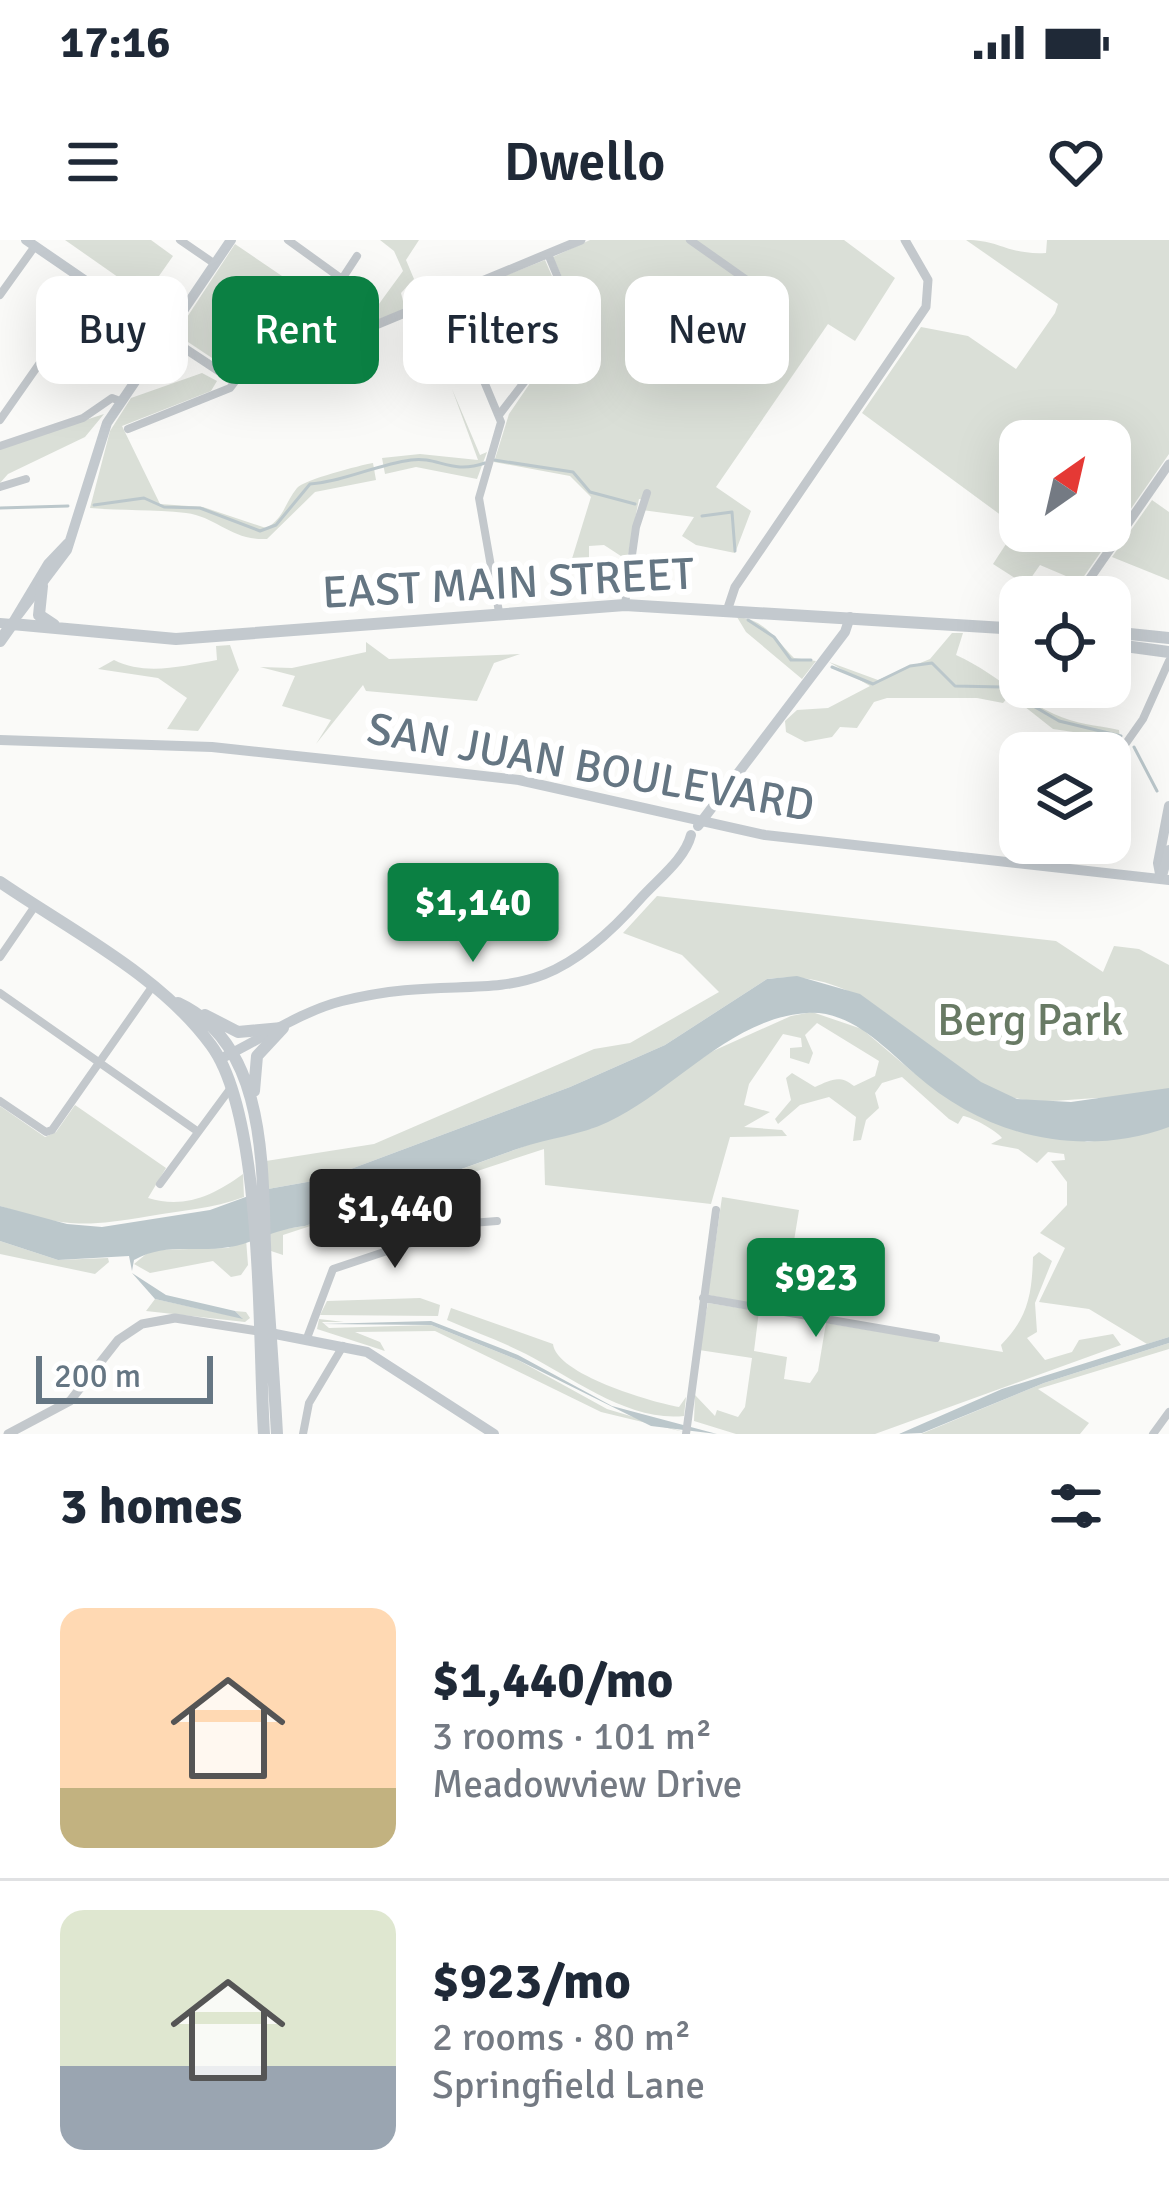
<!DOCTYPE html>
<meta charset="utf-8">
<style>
body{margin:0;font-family:Signika,sans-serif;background:#f6f6f7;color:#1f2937;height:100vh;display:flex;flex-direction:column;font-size:45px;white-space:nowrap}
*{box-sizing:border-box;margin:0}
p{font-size:39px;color:#747a83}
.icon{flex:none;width:66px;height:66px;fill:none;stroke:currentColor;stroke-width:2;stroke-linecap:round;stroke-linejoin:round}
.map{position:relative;height:1194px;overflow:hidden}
.sheet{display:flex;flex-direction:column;background:#fff;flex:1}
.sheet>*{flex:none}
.top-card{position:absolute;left:36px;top:36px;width:1098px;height:108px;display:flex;gap:24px}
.needle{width:78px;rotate:34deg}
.fabs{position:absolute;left:999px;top:180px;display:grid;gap:24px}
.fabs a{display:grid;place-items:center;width:132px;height:132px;border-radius:24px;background:#fff;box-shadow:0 12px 48px #0002;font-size:60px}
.scale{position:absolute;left:36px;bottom:30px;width:177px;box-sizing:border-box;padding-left:12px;border:6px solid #657683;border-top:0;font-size:33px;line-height:42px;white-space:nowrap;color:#657683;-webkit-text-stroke:9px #fff;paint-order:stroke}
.price{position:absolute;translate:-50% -102px;padding:0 27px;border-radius:12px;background:#0b8043;color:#fff;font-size:39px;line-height:78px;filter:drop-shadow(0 3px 6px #0008)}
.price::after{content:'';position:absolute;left:50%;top:72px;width:36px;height:27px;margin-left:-18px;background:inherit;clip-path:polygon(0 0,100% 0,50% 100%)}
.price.selected{background:#222;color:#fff}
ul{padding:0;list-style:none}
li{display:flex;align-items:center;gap:36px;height:300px;padding:0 60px}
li+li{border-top:3px solid #e0e1e3}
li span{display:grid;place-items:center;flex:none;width:336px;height:240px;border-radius:24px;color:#555}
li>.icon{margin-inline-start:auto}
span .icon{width:144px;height:144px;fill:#fffc;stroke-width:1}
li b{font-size:51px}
h2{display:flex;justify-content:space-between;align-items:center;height:144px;padding:0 60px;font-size:51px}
.chip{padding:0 42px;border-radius:24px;background:#fff;box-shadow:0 12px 48px #0002;font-size:42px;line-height:108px}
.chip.selected{background:#0b8043;color:#fff}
.status{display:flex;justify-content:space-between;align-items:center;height:84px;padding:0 60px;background:#fff;direction:ltr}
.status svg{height:33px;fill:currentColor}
header{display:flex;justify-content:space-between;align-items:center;height:156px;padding:0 60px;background:#fff;font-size:54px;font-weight:600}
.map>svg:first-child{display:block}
.green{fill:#dadfd7;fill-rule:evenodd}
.water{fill:#bbc7cb}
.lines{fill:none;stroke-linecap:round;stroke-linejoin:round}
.stream{stroke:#bbc7cb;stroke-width:3}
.minor{stroke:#c3c8cc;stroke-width:8}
.tertiary{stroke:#c3c8cc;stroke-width:9}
.secondary{stroke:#c3c9ce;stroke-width:10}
.primary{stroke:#c3c9ce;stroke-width:12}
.labels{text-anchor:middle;stroke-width:12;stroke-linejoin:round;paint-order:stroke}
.street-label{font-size:45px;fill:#657683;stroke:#fff}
.park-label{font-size:45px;fill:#687a64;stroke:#fff}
</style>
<div class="status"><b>17:16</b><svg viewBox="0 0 49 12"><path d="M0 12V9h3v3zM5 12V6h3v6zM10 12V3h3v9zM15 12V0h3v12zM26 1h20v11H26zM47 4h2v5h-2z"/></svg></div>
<header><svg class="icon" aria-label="menu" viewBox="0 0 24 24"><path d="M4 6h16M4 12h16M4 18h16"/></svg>Dwello<svg class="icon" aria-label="heart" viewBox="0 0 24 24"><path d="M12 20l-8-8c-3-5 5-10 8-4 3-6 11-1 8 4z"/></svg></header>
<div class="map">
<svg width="1169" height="1194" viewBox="0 0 1169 1194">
<rect width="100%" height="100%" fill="#fafaf8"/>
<path class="green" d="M 65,0 L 151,0 L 173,16 L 145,56 Z
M 380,0 L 419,0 L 406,20 L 414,39 L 401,53 L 405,69 L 253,129 L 227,128 L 176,94 L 235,4 L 335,72 L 354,76 L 376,68 L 403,31 L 394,11 Z
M 590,0 L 844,0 L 895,38 L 855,101 L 828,84 L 716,247 L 751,271 L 735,313 L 696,305 L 682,296 L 694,277 L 642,270 L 646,260 L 639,259 L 627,320 L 604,305 L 589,306 L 589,319 L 571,322 L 591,257 L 570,236 L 494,222 L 509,174 L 539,130 L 532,126 L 526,135 L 517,115 L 486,128 L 481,118 L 503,108 L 481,45 L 545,20 L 588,119 L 594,110 L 553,17 Z
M 966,0 C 1001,0 1007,15 1046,13 L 1047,0 L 1169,0 L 1169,214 L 1080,342 L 1040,325 L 1026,345 L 993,324 L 1017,287 L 862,173 L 921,87 L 968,96 L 1016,129 L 1055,73 L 1058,64 ZM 1020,201 L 1110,201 L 1110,291 L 1020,291 Z
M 202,133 L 217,141 L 211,151 L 122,186 L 160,264 L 203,267 L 266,288 C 284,279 285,262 297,248 C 303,240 361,225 373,223 L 376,240 L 315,252 L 267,299 C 232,301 217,277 186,273 C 153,269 123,271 90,268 L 110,191 L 131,158 Z
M 452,149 L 480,215 L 487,212 L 477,239 L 416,227 L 385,234 L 382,218 L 420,214 L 478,220 Z
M 104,174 L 85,197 L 8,234 L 0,243 L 0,208 Z
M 1152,260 L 1169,272 L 1169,340 L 1112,317 Z
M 737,377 C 765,379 776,400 794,418 L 816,421 L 802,439 L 746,392 Z
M 952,393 L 963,393 L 956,415 C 992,431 1018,458 1054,474 C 1075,484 1096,485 1119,490 L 1120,499 L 1053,489 L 1010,455 L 1003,463 L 977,458 L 887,458 L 874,462 L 857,488 L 840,487 L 832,497 L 805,502 L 786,492 L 785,481 L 797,470 L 828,468 L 870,446 L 829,422 L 878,440 L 930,419 Z
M 366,402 L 389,419 L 520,414 L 494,423 L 477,461 L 366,451 L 363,445 L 316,504 L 331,480 L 282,466 L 295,436 L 260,427 L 292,428 L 366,412 Z
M 230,405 L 239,430 L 198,491 L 167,489 L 187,458 L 158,438 L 98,429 L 114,420 C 145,436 183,426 217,420 L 216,406 Z
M 657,656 L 1056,701 L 1103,732 L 1114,706 L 1139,709 L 1169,725 L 1169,1097 L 1147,1104 L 1089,1069 L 1039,1062 L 1065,1008 L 1040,993 L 1067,965 L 1067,942 L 1051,921 L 1065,920 L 1064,914 L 1048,912 L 1037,923 L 1018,909 L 991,904 L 1002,898 C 997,891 972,877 963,876 L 958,884 L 949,879 L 902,837 L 882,843 L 875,853 L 879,868 L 866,880 L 861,900 L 853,901 L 856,877 L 829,857 L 800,865 L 778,884 L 775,879 L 791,860 L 786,838 L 792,833 L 815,847 C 830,840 840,834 854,846 L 875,836 L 879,821 L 817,783 L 805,795 L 813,813 L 809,824 L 790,818 L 790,808 L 802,807 L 801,798 L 783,794 L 749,844 L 744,865 L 770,872 L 744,887 L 782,890 L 787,896 L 730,897 L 711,964 L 545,945 L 544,909 L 283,995 L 283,1015 L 271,1011 L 270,991 L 305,986 L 547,898 L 593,888 L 713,811 L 791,776 L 812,772 L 862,789 L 914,833 L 1087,902 L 1108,899 L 1098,858 C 1068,859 1033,866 1005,855 C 920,821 871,724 767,739 L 665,805 L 570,847 L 324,939 L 268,949 L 266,921 L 374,904 L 594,809 L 630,803 L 719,752 L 682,715 L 623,693 Z
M 75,865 L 166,928 L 148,958 C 184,969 213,956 243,934 L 244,957 C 212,969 183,970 150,976 C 84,987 66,988 0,966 L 0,866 L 45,897 L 56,892 Z
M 722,957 L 799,970 L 783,1069 L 708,1055 Z
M 246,999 L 248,1025 L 241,1035 L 231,1037 L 213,1021 L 150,1033 L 134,1024 L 151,1010 L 228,1008 Z
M 0,1001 L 58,1020 L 108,1018 L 109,1022 L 95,1034 L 0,1014 Z
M 1039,1012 L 1052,1021 L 1035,1063 L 1037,1092 L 1027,1098 L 1045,1120 L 1072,1112 L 1079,1100 L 1113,1094 L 1121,1105 L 875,1194 L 736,1194 L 694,1181 L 695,1155 L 715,1176 L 717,1170 L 738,1177 L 745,1167 L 752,1118 L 699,1110 L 708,1063 L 759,1071 L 754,1111 L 787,1117 L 784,1139 L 810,1143 L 818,1131 L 826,1083 L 1003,1112 L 1001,1105 C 1028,1078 1032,1054 1033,1017 Z
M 420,1058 L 440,1065 L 438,1076 L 320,1075 L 327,1061 Z
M 155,1059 L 242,1078 L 235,1071 L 246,1072 L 250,1078 L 245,1082 L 146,1071 Z
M 451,1068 L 553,1104 C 556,1134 651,1162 679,1167 L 686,1157 L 684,1176 C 629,1182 573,1138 526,1114 C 501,1101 474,1092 447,1080 Z
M 319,1079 L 344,1082 L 322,1082 L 329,1088 L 431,1085 L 518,1120 L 607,1169 L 684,1192 L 601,1172 L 435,1091 L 355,1092 L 380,1102 L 385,1111 L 317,1089 Z
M 1169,1103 L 1169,1109 L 1038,1149 L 1089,1183 L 1080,1194 L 921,1194 L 1044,1143 Z"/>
<path class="water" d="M 797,736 L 860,754 L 981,842 L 1017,859 L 1071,862 L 1169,848 L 1169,887 C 1081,919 986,897 915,834 C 885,808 851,770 807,773 C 730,778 674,851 608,882 C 581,895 549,898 520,908 C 448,933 377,961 305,986 C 274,989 254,1003 230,1007 C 195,1013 166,1002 134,1020 L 132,1031 L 129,1016 L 58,1020 L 0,1001 L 0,966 L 67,984 L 102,987 L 210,970 L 268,949 L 324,939 L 570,847 L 665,805 L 767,739 Z
M 132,1033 L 166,1055 L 235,1071 L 243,1079 L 155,1059 Z
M 431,1081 L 518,1115 L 612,1166 L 717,1194 L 651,1186 L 518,1120 L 431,1085 L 321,1084 Z
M 1169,1097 L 1169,1103 L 1044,1143 L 922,1193 L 899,1194 L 1002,1149 Z"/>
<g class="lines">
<path class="stream" d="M 494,220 L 573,232 L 590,252 L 635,264
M 94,265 L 144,258 L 164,267 L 200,268 L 260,291 L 276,285 L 310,244 C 346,241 375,225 411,220 C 438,216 451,235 485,223
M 0,268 L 68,266
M 702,276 L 732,272 L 735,311
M 748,380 L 774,397 L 791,420 L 811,420
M 832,427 L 873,444 L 910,426 L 932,423 L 955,446 L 1001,447 L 1059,481 L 1121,496
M 1134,507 L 1157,551"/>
<path class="minor" d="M 180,0 L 215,24
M 288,0 L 342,39 L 357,16
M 690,0 L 771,57
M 548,14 L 590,114
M 0,55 L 35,6
M 448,55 L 501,182 L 479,258 L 499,372
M 499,175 L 535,128
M 0,180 L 93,47
M 128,189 L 230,148 L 240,135
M 0,206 L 83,178 L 112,158 L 120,161
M 0,247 L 26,239
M 625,364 L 636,287 L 647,253
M 1110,526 L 1143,479 L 1169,421
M 1040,624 L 1056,603
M 0,717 L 35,666
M 0,753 L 197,891
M 0,861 L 46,892 L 52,890 L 152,747
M 160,944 L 230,849
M 703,1058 L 936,1098
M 307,1098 L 333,1029 L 471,983 L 497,981
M 303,1194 L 309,1163 L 343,1106
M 686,1194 L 716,970
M 1153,1194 L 1169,1172"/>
<path class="tertiary" d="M 166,96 L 219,131 L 260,133 L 581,0
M 1077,357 L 1169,224
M 728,368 L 735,347 L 926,67 L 928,40 L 905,0
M 8,1194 L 70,1161 L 118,1100 L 142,1084 L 175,1078 L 258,1091"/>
<path class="secondary" d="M 26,0 L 166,96
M 18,375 L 67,310 L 107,183 L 231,0
M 0,383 L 12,384 L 48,324 L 68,303
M 0,500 L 212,507 L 457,533 L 519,540 L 765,595 L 1169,640
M 698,586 L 845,392 L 850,377
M 1162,636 L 1169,610
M 1161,639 L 1158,623 L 1169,566
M 226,816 C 263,798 302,771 342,761 C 482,726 528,787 641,658 C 658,639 685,619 691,595
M 265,1092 L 367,1112 L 494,1194"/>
<path class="primary" d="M 42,346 L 39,375 L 54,385
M 1110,392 L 1169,398
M 0,401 L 12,384 L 176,399 L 625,365 L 1020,389
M 1110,404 L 1169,412
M 0,642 C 70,690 160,735 211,805 C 264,876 258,1100 264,1194
M 178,763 C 273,807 261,942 266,1028 C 270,1084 274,1139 277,1194
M 205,775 L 238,792 L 282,788
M 254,851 L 257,816 L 283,788"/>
</g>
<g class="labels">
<g class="street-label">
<text transform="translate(508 342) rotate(-3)" y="16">EAST MAIN STREET</text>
<text transform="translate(591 526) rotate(10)" y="16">SAN JUAN BOULEVARD</text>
</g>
<g class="park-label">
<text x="1030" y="795">Berg Park</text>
</g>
</g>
</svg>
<div class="fabs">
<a><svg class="needle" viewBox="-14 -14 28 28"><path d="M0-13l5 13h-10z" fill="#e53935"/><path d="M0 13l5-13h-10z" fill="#747a83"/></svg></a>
<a><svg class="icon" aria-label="locate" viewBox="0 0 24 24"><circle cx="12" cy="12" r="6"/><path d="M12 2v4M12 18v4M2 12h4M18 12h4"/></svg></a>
<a><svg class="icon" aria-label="layers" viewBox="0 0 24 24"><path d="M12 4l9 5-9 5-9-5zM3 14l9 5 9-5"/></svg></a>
</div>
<div class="scale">200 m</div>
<b class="price" style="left:473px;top:725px">$1,140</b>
<b class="price selected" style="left:395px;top:1031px">$1,440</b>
<b class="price" style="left:816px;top:1100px">$923</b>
<div class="top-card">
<a class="chip">Buy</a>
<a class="chip selected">Rent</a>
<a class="chip">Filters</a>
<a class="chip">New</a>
</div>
</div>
<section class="sheet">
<h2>3 homes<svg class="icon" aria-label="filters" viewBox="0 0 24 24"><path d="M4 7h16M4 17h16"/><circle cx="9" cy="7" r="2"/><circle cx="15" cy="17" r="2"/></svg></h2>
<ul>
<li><span style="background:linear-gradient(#ffd9b3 75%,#c2b280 0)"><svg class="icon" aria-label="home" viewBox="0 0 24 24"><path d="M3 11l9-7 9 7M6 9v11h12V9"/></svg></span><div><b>$1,440/mo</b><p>3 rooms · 101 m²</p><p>Meadowview Drive</p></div></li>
<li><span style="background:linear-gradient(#dfe7d0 65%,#9aa5b1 0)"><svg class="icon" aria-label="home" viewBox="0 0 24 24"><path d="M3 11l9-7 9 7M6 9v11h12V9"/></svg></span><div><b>$923/mo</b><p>2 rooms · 80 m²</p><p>Springfield Lane</p></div></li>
</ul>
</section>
